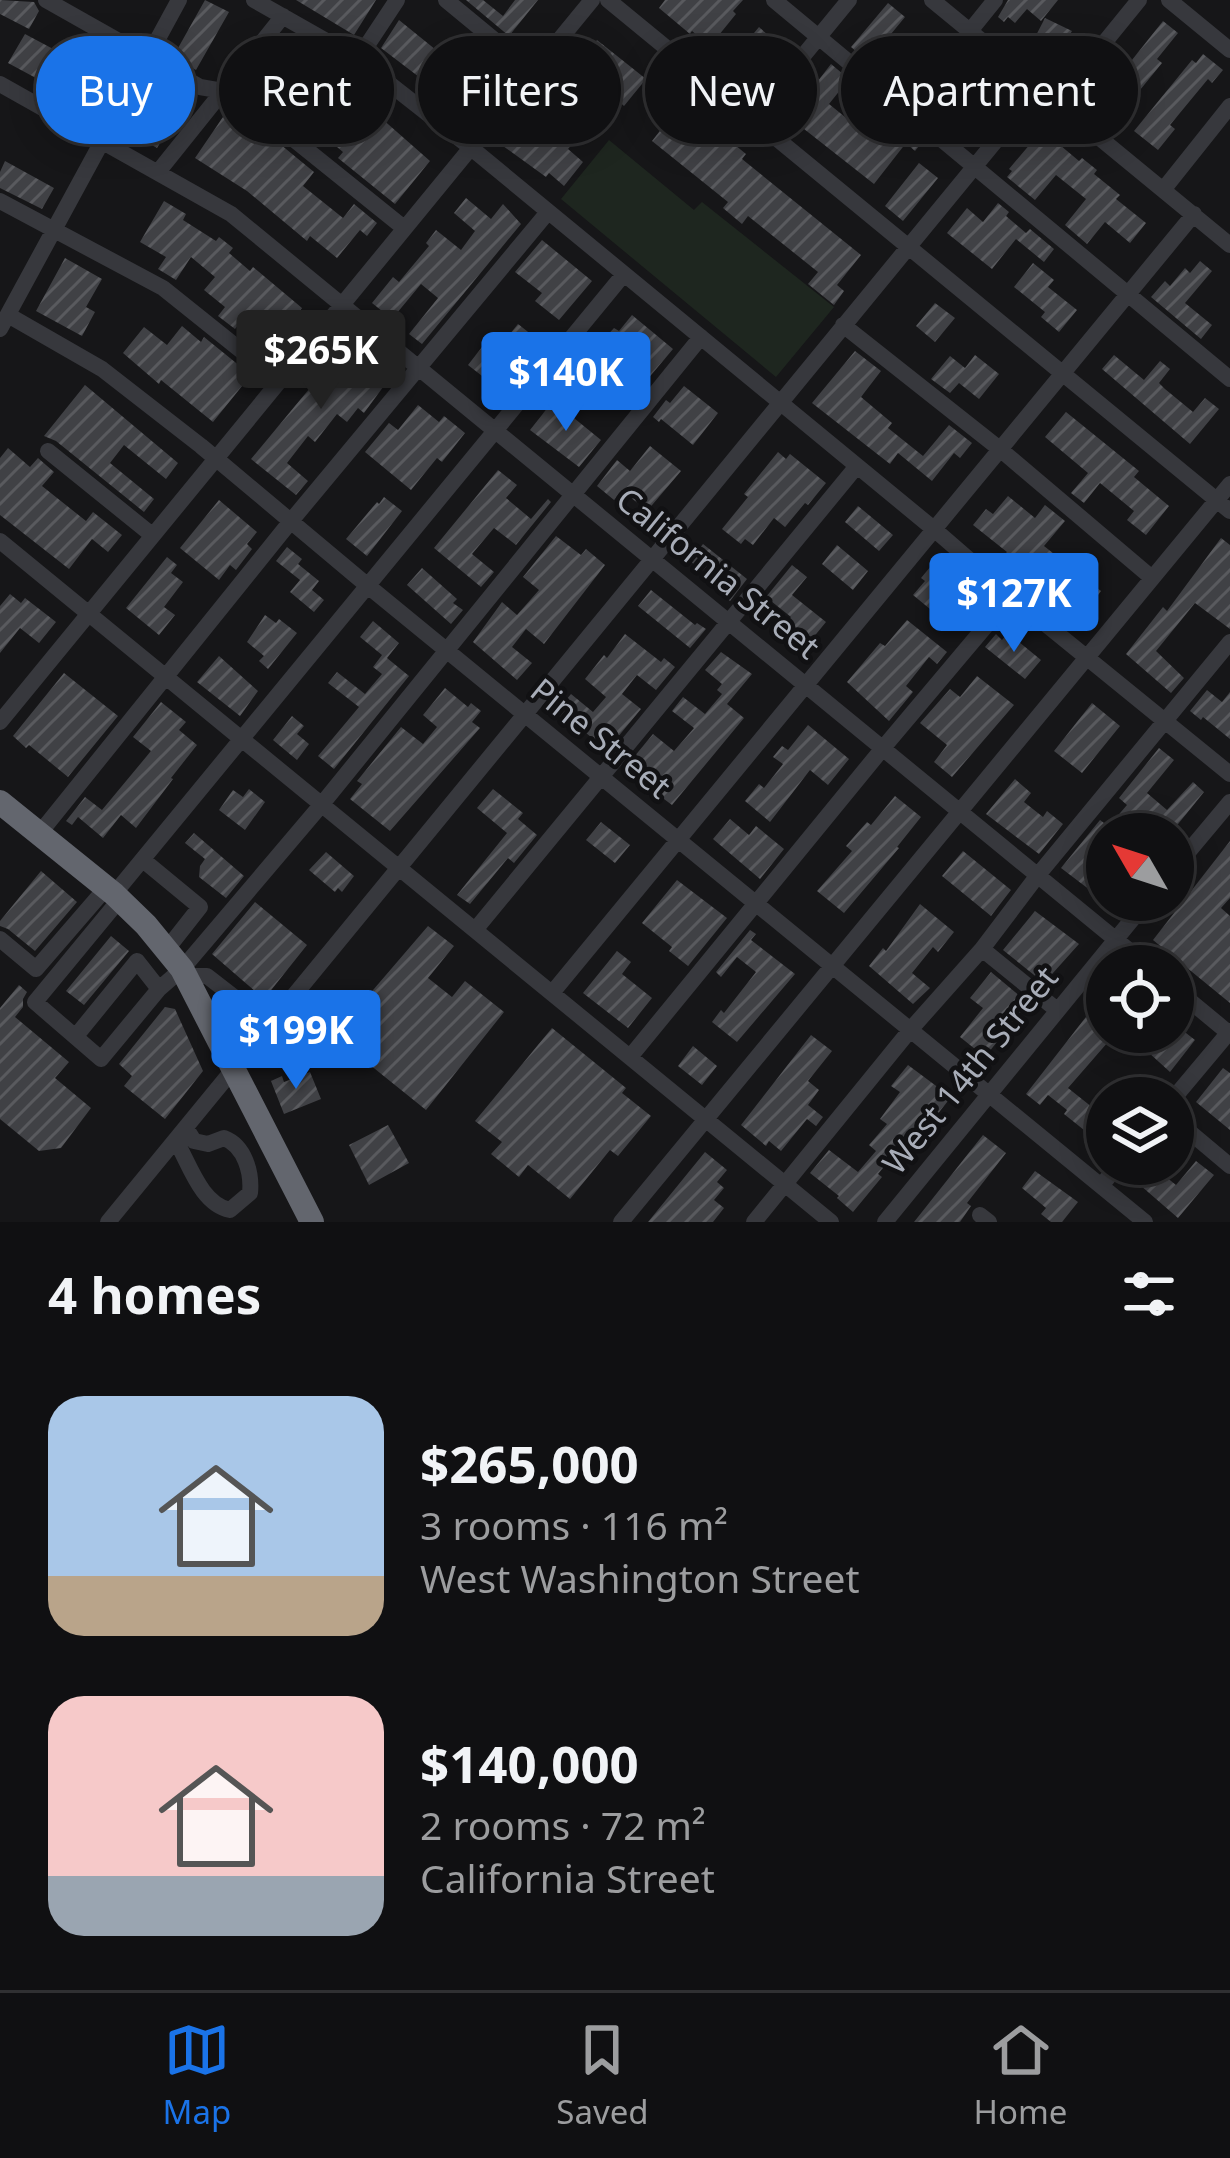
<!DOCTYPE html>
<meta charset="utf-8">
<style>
body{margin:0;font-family:"Noto Sans",sans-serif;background:#1e1e20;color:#f1f3f6;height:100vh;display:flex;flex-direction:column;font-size:45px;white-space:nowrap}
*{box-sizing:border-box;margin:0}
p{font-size:39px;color:#9c9d9f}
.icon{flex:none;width:66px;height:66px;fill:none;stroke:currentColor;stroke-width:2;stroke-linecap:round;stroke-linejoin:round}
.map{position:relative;height:1222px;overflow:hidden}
.drawer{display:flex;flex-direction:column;background:#101012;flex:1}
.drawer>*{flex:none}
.banner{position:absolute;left:36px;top:36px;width:1158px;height:108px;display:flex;gap:24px}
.needle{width:78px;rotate:309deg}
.tools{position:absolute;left:1086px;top:813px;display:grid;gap:24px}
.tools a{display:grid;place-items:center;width:108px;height:108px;border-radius:50%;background:#101012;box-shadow:0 6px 30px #0003,0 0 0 3px #303032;font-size:60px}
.price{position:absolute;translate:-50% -102px;padding:0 27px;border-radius:12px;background:#1a73e8;color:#fff;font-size:39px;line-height:78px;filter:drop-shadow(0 3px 6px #0008)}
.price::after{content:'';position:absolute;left:50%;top:72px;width:36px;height:27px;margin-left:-18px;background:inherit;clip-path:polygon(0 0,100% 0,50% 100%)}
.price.selected{background:#222;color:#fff}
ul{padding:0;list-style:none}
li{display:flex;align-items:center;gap:36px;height:300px;padding:0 48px}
li span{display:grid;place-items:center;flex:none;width:336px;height:240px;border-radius:36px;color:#555}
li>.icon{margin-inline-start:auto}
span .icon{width:144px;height:144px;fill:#fffc;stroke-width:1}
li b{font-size:51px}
h2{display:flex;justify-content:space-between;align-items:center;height:144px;padding:0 48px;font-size:51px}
.pill{padding:0 42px;border-radius:54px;background:#101012;box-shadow:0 6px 30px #0003,0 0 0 3px #303032;font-size:42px;line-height:108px}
.pill.selected{background:#1a73e8;color:#fff}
.dock{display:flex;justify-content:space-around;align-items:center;height:168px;border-top:3px solid #303032;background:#101012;font-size:33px;color:#9c9d9f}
.dock a{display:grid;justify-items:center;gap:6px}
.dock .selected{color:#1a73e8}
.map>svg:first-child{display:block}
.green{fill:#1e261f}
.building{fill:url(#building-hatch);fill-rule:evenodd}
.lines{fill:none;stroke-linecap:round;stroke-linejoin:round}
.minor{stroke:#37383d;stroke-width:16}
.highway{stroke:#63666e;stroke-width:24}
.labels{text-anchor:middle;stroke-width:9;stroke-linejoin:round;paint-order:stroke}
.street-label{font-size:33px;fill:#a8adb8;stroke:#111113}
</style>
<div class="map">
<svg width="1230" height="1222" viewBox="0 0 1230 1222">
<defs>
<pattern id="building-hatch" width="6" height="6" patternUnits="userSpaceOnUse" patternTransform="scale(3)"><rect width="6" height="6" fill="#404145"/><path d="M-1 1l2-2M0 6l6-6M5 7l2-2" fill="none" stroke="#595a5e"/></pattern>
</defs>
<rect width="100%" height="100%" fill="#161618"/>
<path class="green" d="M 609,140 L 694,210 L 702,202 L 834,307 L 776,377 L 561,199 Z"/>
<path class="building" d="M 0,0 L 34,2 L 39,11 L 29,29 L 0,14 Z
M 205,0 L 229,12 L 196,70 L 173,57 Z
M 296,0 L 376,0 L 354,35 Z
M 466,0 L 483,0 L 503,16 L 515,0 L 538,0 L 509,36 Z
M 665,0 L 743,0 L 733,11 L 736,14 L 710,46 L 692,31 L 690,34 L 659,8 Z
M 1008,0 L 1058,0 L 1041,21 L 1027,9 L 1015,23 L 1008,17 L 1004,22 L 998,17 Z
M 888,3 L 905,17 L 877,51 L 915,82 L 945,45 L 1005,94 L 970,137 L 920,97 L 919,99 L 902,86 L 900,88 L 851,47 Z
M 1045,18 L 1072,31 L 1055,59 L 1030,47 Z
M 399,20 L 441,54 L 447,47 L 468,63 L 471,59 L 482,68 L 477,74 L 484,81 L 461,109 L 381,48 Z
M 1163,21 L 1178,33 L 1157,59 L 1162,63 L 1118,117 L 1108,110 L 1134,78 L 1124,70 Z
M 759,27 L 769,36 L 763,43 L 774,52 L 751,81 L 729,63 Z
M 25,34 L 55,50 L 52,55 L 88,74 L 99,55 L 113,62 L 96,97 L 66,80 L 60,91 L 8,63 Z
M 597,40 L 646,79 L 624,106 L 613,96 L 568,149 L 583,162 L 564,186 L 549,173 L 546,177 L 503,146 L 576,54 L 582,59 ZM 578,74 L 599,90 L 576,117 L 556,101 Z
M 1203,54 L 1223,70 L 1212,83 L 1208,79 L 1170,125 L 1175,129 L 1158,150 L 1134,131 L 1192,60 L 1196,63 Z
M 831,64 L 849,79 L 829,104 L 855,125 L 875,100 L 923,141 L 915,151 L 906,143 L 874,184 L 785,114 L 810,83 L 814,86 Z
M 330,69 L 342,76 L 339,81 L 430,161 L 395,204 L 338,158 L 343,152 L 312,126 L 310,130 L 249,92 L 258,76 L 308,106 Z
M 163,81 L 195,99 L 189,109 L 183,105 L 157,148 L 131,133 Z
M 674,113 L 705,137 L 713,127 L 746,154 L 742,159 L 861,255 L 837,285 L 844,291 L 834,305 L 808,284 L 818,272 L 748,216 L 742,224 L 723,208 L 728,202 L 652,141 Z
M 225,114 L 255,134 L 259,129 L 269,135 L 314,172 L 303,186 L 343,218 L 354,204 L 377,223 L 367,236 L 360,230 L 337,258 L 310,236 L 307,241 L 247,191 L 195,158 Z
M 1042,130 L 1079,161 L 1082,158 L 1097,170 L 1094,174 L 1120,195 L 1116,199 L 1146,223 L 1130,243 L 1105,222 L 1087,244 L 1065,225 L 1086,199 L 1056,175 L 1035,200 L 1007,177 L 1012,171 L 1009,169 Z
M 5,161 L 54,188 L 42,209 L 0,188 L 0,172 Z
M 919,163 L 938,178 L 903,221 L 885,206 Z
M 466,198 L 491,219 L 503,204 L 521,224 L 422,344 L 409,334 L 438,298 L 421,284 L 392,319 L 372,303 L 393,277 L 399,282 L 429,246 L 426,243 L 436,230 L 461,250 L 475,231 L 454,213 Z
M 164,201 L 186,214 L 183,220 L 216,241 L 219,237 L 233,248 L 229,253 L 250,271 L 253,267 L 302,308 L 279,337 L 249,312 L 235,329 L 218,316 L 225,307 L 204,290 L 215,277 L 191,257 L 176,280 L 158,269 L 166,257 L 140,242 Z
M 998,203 L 1009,212 L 1006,216 L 1026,233 L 1030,229 L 1054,249 L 1044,262 L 1016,239 L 992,269 L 947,233 L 967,208 L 983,222 Z
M 542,240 L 592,281 L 559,320 L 535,301 L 542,293 L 515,272 Z
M 65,258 L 102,279 L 86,307 L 95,312 L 82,336 L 36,311 Z
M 1200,261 L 1212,271 L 1185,303 L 1212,325 L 1201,339 L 1151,297 L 1165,281 L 1170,286 L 1185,268 L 1190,273 Z
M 1033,263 L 1054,280 L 1048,287 L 1077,310 L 1059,332 L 1041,317 L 1045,312 L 1014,287 Z
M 935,303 L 955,318 L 935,342 L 916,326 Z
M 632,315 L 673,349 L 641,387 L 610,362 L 583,396 L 568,384 L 601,342 L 614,328 L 619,331 Z
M 518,324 L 537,339 L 511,371 L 514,373 L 500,390 L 468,365 L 482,347 L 492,356 Z
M 182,326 L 201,342 L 204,337 L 251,375 L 213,422 L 161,380 L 159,384 L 123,353 L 144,327 L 167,345 Z
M 348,342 L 389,379 L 364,413 L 358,408 L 347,422 L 337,414 L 315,442 L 308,436 L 287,463 L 308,481 L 296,495 L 251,459 Z
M 855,351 L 881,371 L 861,397 L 892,423 L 888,428 L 923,456 L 949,425 L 972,443 L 960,458 L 954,453 L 932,481 L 898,453 L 890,464 L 812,403 Z
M 975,355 L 999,374 L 979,399 L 959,383 L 950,393 L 931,379 L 950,356 L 965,368 Z
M 1114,355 L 1144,380 L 1160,361 L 1170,369 L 1159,383 L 1165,389 L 1193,412 L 1205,398 L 1219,409 L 1190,444 L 1102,369 Z
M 85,385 L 178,463 L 166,479 L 124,445 L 110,463 L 154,499 L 144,512 L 56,441 L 44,436 Z
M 684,386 L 718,413 L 693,445 L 661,419 L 659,422 L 653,417 L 666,400 L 670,403 Z
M 553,401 L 601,440 L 579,467 L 530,430 Z
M 418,405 L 439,422 L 444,416 L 465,433 L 442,462 L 437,458 L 411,490 L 365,452 L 389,423 L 398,430 Z
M 1066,412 L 1139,471 L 1134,477 L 1169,506 L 1146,535 L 1127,520 L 1134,511 L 1100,483 L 1084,503 L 1071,493 L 1088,473 L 1045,437 Z
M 650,446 L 681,471 L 647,511 L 622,490 L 614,500 L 597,486 L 617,460 L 630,471 Z
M 8,448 L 30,467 L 38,458 L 54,472 L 42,486 L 86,521 L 93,512 L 122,535 L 108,552 L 92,539 L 69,569 L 0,515 L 0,458 Z
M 778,452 L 786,459 L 790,454 L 826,483 L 808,505 L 805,503 L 785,527 L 774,518 L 753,545 L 745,539 L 741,544 L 722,529 L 748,497 L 744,494 Z
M 498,470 L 517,485 L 506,498 L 531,519 L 548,499 L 551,502 L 516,545 L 494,528 L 472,554 L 494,572 L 481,587 L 434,548 Z
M 1008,496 L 1035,518 L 1045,505 L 1065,521 L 1044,546 L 1101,591 L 1083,615 L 1005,554 L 1007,552 L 973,525 L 986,509 L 993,514 Z
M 384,497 L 402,511 L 367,556 L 346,539 L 377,502 L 379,504 Z
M 219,500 L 257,532 L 247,544 L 252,549 L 236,570 L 230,565 L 219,580 L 180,548 Z
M 858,506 L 893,535 L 879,551 L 845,522 Z
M 556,536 L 581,555 L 586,549 L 605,565 L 544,644 L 526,629 L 512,647 L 532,663 L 517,680 L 473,642 L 502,602 L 517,615 L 539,590 L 523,577 Z
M 1221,538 L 1230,545 L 1230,629 L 1195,603 L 1156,651 L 1184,678 L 1171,693 L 1126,654 L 1163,607 L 1167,611 Z
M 703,544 L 747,579 L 730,601 L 722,594 L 725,590 L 690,561 Z
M 837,545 L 868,571 L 853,590 L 822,564 Z
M 287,547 L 302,559 L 298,564 L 319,581 L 312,590 L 324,600 L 314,612 L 290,592 L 300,580 L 276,561 Z
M 167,557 L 177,565 L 171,573 L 183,582 L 164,607 L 175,615 L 159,635 L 126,608 Z
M 792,565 L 807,577 L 792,595 L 826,622 L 803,650 L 780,631 L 791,617 L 766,597 Z
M 931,566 L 952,582 L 930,609 L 913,595 L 925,581 L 921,578 Z
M 422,568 L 457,599 L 453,603 L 463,610 L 451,624 L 407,585 Z
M 651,590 L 695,625 L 697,623 L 706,629 L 690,648 L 638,606 Z
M 10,594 L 21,603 L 25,598 L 56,622 L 39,643 L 20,628 L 0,653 L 0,606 Z
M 265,615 L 276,623 L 279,619 L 297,633 L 268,669 L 259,661 L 264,656 L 247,642 Z
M 907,620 L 947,652 L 937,664 L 929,657 L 906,686 L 913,692 L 889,721 L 847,682 L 880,643 L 885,646 Z
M 373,621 L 399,643 L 387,658 L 409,676 L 334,769 L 318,756 L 359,707 L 328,683 L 337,672 L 365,694 L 382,674 L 373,667 L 382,655 L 360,637 Z
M 1008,633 L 1041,660 L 1025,679 L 985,647 L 996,634 L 1002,640 Z
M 625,634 L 661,662 L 664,658 L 675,667 L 656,690 L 637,675 L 622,694 L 641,709 L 607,750 L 575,724 L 573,728 L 555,713 L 571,694 L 593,712 L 606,697 L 585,679 L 604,655 L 607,658 Z
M 721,652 L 752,674 L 727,704 L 744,718 L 672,805 L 624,769 L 653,734 L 674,751 L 694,728 L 672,711 L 683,697 L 705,714 L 722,694 L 717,690 L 722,684 L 705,670 Z
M 219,656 L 258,691 L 240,716 L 197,682 Z
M 64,673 L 118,716 L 68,777 L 29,745 L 26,748 L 13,736 Z
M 977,676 L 1014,705 L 952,777 L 934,762 L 947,745 L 920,723 L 950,689 L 960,697 Z
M 445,688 L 468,707 L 471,703 L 481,711 L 472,722 L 480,728 L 390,831 L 350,799 L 362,784 L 357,781 L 401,727 L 423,744 L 437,727 L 423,715 Z
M 1207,690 L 1222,702 L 1230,692 L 1230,739 L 1203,717 L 1201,720 L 1190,711 Z
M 161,702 L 186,722 L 179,730 L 197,745 L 171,778 L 173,779 L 136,828 L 121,815 L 103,838 L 78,817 L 72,825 L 66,821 L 85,797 L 102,810 L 151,751 L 133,737 Z
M 1092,703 L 1120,726 L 1082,773 L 1054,751 Z
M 292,716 L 304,726 L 297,734 L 309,744 L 297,760 L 273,740 Z
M 808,725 L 849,759 L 828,785 L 810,770 L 770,822 L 745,801 L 759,784 L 764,788 L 783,764 L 773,757 L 782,746 L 788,750 Z
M 1159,748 L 1174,760 L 1147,793 L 1167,810 L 1193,782 L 1204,792 L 1170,834 L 1151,834 L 1145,829 L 1140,834 L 1115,834 L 1108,827 L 1127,805 L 1119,798 Z
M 1015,779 L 1031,793 L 1024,802 L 1043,817 L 1047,811 L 1063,824 L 1039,854 L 986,814 Z
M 249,789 L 265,802 L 245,830 L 219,810 L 233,790 L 243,797 Z
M 493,789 L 523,813 L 518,819 L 537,835 L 514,863 L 508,858 L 470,904 L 457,895 L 507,833 L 477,808 Z
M 895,796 L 921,817 L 897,847 L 899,848 L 844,913 L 817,891 L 852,851 L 846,846 L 867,822 L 871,825 Z
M 730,819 L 749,835 L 756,826 L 784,849 L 760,879 L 713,839 Z
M 1100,820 L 1108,826 L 1091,847 L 1107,861 L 1107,903 L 1061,868 Z
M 601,822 L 630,845 L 615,863 L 586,840 Z
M 194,833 L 244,876 L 226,898 L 199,877 L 200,866 L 205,859 L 185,843 Z
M 1230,841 L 1230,898 L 1221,908 L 1230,916 L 1230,1003 L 1153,940 Z
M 963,851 L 1011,890 L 991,916 L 942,876 Z
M 326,852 L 354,876 L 342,892 L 338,888 L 335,892 L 309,870 Z
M 41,871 L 77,902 L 35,951 L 8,929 L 0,926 L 0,921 Z
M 677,880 L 727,918 L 688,966 L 669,951 L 672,947 L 642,923 Z
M 255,902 L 307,945 L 264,999 L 212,954 Z
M 920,904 L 954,932 L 938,952 L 933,947 L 912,973 L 930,988 L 913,1004 L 869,966 L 883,948 L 886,951 Z
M 1035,911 L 1079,944 L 1044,983 L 1003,950 Z
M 428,926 L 454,946 L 428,978 L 452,997 L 465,981 L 504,1012 L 426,1110 L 339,1040 L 354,1022 L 349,1018 Z
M 750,930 L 756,934 L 751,940 L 795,974 L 737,1042 L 712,1022 L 721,1010 L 724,1013 L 756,972 L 737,957 L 721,977 L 716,972 Z
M 111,936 L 129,951 L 84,1005 L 66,991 Z
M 617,951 L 631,962 L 622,974 L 652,998 L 628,1028 L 583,993 Z
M 991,972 L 1028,1003 L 985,1057 L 960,1037 L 983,1008 L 970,998 Z
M 19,985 L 27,992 L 23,999 L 23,1007 L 15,1017 L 69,1062 L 55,1078 L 91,1108 L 61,1148 L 39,1151 L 0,1119 L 0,1008 Z
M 165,1007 L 175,1009 L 203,1071 L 165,1119 L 124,1086 L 132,1076 L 119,1064 Z
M 1089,1013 L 1107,1027 L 1107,1032 L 1115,1034 L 1068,1088 L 1107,1119 L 1107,1146 L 1100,1155 L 1084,1142 L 1089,1134 L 1064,1114 L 1067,1110 L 1048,1095 L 1040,1105 L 1026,1094 Z
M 1177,1026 L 1195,1040 L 1170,1072 L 1126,1032 L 1173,1032 Z
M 552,1028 L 626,1088 L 622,1093 L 651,1116 L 618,1156 L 610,1150 L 570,1199 L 528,1165 L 519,1177 L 491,1154 L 502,1142 L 475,1121 Z
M 811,1035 L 832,1051 L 808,1081 L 819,1090 L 808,1105 L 823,1117 L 816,1126 L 807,1119 L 781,1151 L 769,1141 L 766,1146 L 741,1125 Z
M 693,1046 L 717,1066 L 702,1085 L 678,1066 Z
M 908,1065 L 951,1097 L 929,1125 L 922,1120 L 878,1174 L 882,1177 L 853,1212 L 837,1198 L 839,1196 L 810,1173 L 829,1150 L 858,1172 L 876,1151 L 869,1145 L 887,1124 L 880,1119 L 900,1092 L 891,1086 Z
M 1223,1068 L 1230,1073 L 1230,1130 L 1196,1102 Z
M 310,1072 L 321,1099 L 284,1114 L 271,1081 L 282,1076 L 284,1082 Z
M 388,1125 L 409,1163 L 369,1185 L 349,1145 Z
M 983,1135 L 1006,1153 L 967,1203 L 971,1206 L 960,1222 L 914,1222 Z
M 705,1152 L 727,1170 L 717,1182 L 724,1188 L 714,1200 L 724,1208 L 713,1222 L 648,1222 Z
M 1196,1161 L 1214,1175 L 1178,1218 L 1133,1179 L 1144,1164 L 1150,1164 L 1176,1185 Z
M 1035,1171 L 1078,1202 L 1062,1222 L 1051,1222 L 1041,1214 L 1046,1208 L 1022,1188 Z"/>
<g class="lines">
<path class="minor" d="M 46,0 L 200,87 L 223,91 L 276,125 L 404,228
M 254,0 L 358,59 L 470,147 L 935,530 L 1011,596 L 1230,774
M 446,0 L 533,72
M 608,0 L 1230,511
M 774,0 L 1230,379
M 932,0 L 1230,245
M 1169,0 L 1230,50
M 970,31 L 995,0
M 358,59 L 397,0
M 0,84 L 231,214 L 1148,966
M 1056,102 L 1139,0
M 753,117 L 849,0
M 158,172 L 283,16
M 1163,190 L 1230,106
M 0,201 L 163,288 L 279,381
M 8,315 L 102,369 L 201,446 L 368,586 L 1145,1222
M 843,325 L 1001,450 L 1152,578
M 0,329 L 179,0
M 48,451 L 152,535
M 0,541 L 831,1222
M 0,722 L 592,0
M 39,834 L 291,521 L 548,212
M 143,860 L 200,907 L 167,949
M 1173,870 L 1230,802
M 114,894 L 624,274
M 120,899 L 35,1002 L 101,1059 L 159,989 L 182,969 L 322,804 L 701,337
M 475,930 L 857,466
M 0,939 L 36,969 L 106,888
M 982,949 L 1057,1010
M 186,976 L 207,976 L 270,1025
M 1173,987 L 1230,1034
M 552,993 L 1194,214
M 76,1036 L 137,961 L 159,989
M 630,1057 L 883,748 L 1011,596
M 1173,1099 L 1230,1031
M 1173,1118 L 1230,1166
M 176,1141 C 190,1165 201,1204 230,1210 L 250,1193 C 252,1173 245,1146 224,1138 L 208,1144 L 194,1141 L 186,1128
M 1101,1186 L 1119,1164
M 980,1215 L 989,1222
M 108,1222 L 1039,88
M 621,1222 L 1230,484
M 754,1222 L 911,1029 L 982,949 L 1038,875 L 1230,642
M 885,1222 L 1148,900"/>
<path class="highway" d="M 0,802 L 114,894 L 146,925 L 182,969 L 312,1222"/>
</g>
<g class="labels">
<g class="street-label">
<text transform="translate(718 573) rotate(39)" y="12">California Street</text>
<text transform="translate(601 738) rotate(39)" y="12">Pine Street</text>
<text transform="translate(970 1070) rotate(-51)" y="12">West 14th Street</text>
</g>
</g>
</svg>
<div class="tools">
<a><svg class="needle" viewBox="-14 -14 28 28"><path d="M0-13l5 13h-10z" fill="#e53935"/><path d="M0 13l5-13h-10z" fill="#9c9d9f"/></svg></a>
<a><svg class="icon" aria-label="locate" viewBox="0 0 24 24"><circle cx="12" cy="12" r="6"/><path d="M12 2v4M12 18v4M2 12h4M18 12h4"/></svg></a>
<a><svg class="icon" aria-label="layers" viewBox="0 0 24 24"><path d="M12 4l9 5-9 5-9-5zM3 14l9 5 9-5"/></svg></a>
</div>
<b class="price selected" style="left:321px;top:412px">$265K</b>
<b class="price" style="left:566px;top:434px">$140K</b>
<b class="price" style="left:1014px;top:655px">$127K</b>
<b class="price" style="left:296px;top:1092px">$199K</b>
<div class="banner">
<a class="pill selected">Buy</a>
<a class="pill">Rent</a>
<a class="pill">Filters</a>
<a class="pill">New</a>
<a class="pill">Apartment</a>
</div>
</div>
<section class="drawer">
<h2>4 homes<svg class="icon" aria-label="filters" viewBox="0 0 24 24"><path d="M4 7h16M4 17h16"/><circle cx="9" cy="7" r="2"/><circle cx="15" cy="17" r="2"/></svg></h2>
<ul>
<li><span style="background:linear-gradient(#a9c7e8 75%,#b9a48a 0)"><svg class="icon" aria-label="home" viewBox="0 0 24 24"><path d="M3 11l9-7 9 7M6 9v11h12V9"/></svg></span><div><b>$265,000</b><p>3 rooms · 116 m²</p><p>West Washington Street</p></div></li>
<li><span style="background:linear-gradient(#f6c9c9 75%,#9aa5b1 0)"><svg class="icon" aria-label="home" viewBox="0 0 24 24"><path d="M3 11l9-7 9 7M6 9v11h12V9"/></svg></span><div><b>$140,000</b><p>2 rooms · 72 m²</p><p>California Street</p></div></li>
</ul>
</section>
<nav class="dock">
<a class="selected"><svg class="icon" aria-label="map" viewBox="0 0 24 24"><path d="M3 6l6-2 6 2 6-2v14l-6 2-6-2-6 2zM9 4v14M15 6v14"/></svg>Map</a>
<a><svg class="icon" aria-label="saved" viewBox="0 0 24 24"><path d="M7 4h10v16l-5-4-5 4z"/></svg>Saved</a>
<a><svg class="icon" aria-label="home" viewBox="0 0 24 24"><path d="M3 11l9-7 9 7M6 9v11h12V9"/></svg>Home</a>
</nav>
